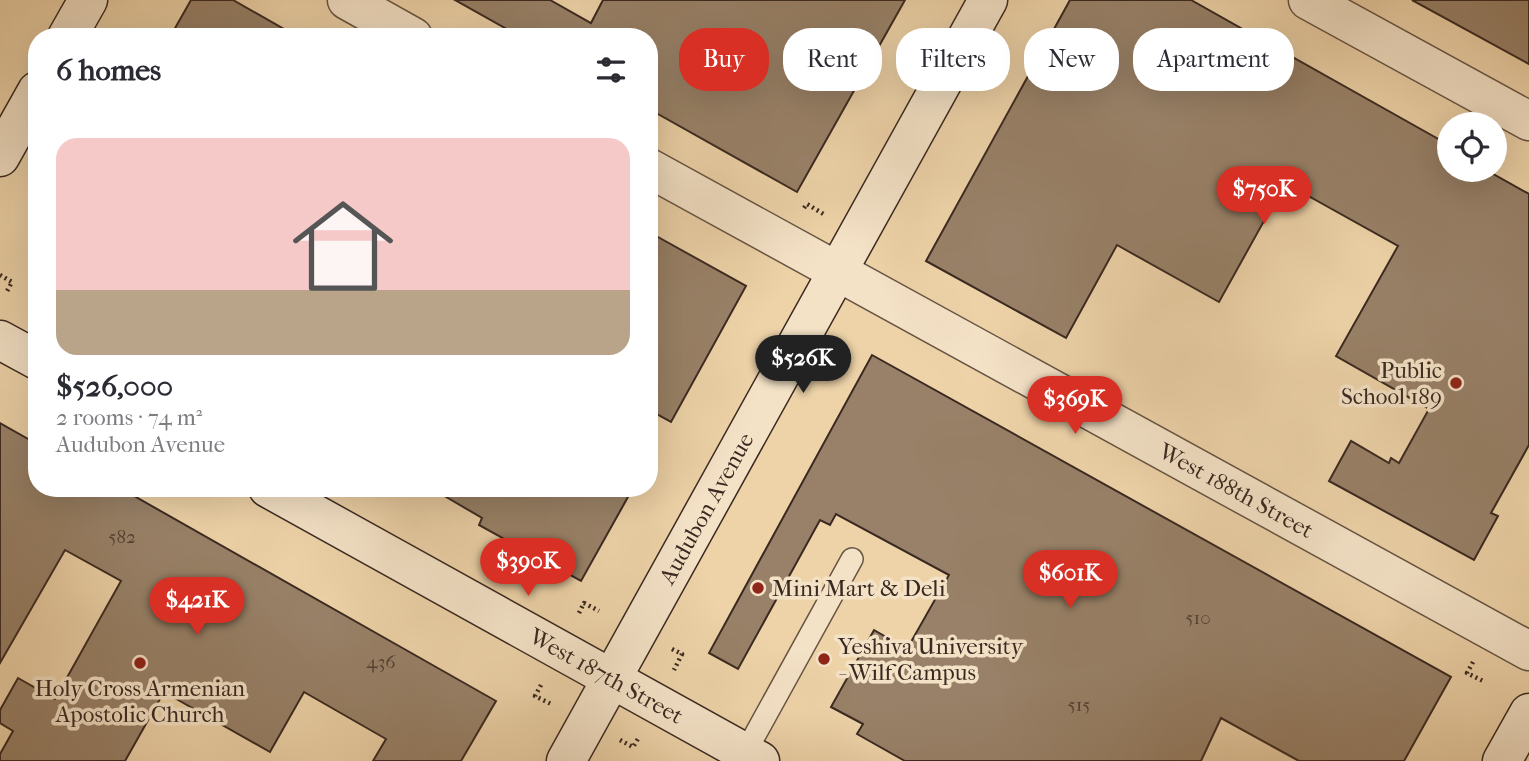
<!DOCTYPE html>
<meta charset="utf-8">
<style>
body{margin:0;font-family:"IM FELL French Canon",serif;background:#f7f7f7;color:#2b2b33;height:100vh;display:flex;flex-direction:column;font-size:26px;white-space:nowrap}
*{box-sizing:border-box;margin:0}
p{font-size:23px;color:#7c7c81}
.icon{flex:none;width:38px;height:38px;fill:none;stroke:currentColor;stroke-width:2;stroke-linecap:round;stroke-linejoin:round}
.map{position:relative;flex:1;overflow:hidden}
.details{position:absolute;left:28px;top:28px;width:630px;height:469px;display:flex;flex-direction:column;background:#fff;border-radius:28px;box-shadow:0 7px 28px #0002}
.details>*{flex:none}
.guide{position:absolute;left:679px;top:28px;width:665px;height:63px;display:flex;gap:14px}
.fabs{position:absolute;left:1437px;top:112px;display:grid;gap:14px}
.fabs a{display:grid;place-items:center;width:70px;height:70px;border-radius:50%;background:#fff;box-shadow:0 7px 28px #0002;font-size:35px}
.price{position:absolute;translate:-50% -60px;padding:0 16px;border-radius:24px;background:#d93025;color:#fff;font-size:23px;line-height:46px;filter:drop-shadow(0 2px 4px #0008)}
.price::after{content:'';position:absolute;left:50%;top:42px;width:21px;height:16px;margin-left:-10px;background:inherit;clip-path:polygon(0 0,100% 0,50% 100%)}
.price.active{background:#222;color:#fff}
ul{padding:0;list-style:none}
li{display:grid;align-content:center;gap:14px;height:371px;padding:0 28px}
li+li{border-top:2px solid #e1e1e2}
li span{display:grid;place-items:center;height:217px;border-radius:21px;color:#555}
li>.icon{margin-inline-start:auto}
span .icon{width:126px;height:126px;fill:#fffc;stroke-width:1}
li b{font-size:30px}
h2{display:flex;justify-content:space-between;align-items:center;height:84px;padding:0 28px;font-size:30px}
.pill{padding:0 24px;border-radius:28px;background:#fff;box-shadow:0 7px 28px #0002;font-size:24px;line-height:63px}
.pill.active{background:#d93025;color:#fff}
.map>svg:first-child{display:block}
.building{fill:#988168;stroke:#3a2921;stroke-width:2}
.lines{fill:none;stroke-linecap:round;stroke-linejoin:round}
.lane-casing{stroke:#675443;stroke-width:24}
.street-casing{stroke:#675443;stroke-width:41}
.secondary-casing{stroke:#3a2921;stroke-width:41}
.path{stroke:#3a2921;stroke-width:4.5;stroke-dasharray:2 3.5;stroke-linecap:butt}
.lane{stroke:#f4e2c7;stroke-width:21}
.street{stroke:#f4e2c7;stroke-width:38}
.secondary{stroke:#f4e2c7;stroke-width:38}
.poi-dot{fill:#8f2418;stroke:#f4e2c7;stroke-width:2.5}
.labels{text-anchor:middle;stroke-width:7;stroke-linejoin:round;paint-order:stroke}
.number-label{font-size:19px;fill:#523f33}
.poi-label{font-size:23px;fill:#3a2921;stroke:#f4e2c7;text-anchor:start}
.street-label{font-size:23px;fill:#3a2921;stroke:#f4e2c7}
</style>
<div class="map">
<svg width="1529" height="761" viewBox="0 0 1529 761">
<rect width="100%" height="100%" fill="#eed3a9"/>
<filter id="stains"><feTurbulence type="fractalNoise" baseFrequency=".00286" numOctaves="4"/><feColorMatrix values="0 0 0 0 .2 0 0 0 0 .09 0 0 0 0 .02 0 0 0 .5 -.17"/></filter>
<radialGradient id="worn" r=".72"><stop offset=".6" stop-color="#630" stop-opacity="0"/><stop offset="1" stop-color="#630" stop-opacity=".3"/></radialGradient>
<path class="building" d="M 191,0 L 233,0 L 298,37 L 170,37 Z
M 455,0 L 550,0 L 591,23 L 603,0 L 905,0 L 797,192 L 649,109 L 649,37 L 521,37 Z
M 1070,0 L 1191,0 L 1449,145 L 1449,170 L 1486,170 L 1529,194 L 1529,445 L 1491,513 L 1498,516 L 1474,560 L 1329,481 L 1351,441 L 1389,463 L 1391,458 L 1399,463 L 1429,409 L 1336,356 L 1398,246 L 1285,183 L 1219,302 L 1117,245 L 1066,338 L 926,261 Z
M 1412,0 L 1529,0 L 1529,64 Z
M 649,232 L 746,286 L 671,422 L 649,410 Z
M 872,355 L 1451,677 L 1404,761 L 1299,761 L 1221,718 L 1201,761 L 905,761 L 857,734 L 863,724 L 831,707 L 874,630 L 907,649 L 949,575 L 836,514 L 830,525 L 820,520 L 738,669 L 709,653 Z
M 0,423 L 37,444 L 37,488 L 120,488 L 496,701 L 461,761 L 373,761 L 386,739 L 304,692 L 270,752 L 164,692 L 125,761 L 0,761 L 0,754 L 13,731 L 0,723 L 0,710 L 18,678 L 55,699 L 121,581 L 65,550 L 0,663 Z
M 431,488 L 633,488 L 581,581 L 479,525 L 482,518 Z"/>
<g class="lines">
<g class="lane-casing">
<path id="lane" d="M 745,753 L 852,559"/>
</g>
<g class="street-casing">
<g id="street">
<path d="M 347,0 L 413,37"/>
<path d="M 1308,0 L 1529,121"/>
<path id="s1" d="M 649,168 L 1529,651"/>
</g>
</g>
<g class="secondary-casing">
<g id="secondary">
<path d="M 67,37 L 88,0"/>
<path d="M 0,157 L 37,91"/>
<path d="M 0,340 L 37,360"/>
<path id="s2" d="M 268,488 L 760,761"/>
<path id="s3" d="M 566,761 L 988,0"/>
<path d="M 1502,761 L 1529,713"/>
</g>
</g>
<path class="path" d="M 804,208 L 807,204 L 825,215
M 0,275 L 12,282 L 6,293
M 579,613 L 584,603 L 599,611
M 672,649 L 682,654 L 674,670
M 1473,662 L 1467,673 L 1485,682
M 541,685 L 535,696 L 551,704
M 620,740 L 633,747 L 639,737"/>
<use href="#lane" class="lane"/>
<use href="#street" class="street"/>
<use href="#secondary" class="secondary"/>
</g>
<g class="poi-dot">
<circle cx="1456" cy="383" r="7"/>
<circle cx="758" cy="588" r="7"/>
<circle cx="824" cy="659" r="7"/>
<circle cx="140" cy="663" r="7"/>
</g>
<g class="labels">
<g class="number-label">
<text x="122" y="543">582</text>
<text x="1198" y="624">510</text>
<text x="381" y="668">436</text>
<text x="1079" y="711">515</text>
</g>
<g class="poi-label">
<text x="1442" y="378" text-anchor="end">Public<tspan x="1442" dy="26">School 189</tspan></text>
<text x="772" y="596">Mini Mart &amp; Deli</text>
<text x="838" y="654">Yeshiva University<tspan x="838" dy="26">- Wilf Campus</tspan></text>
<text x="140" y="696" text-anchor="middle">Holy Cross Armenian<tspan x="140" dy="26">Apostolic Church</tspan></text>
</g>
<g class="street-label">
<text dy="8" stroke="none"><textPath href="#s1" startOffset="670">West 188th Street</textPath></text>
<text dy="8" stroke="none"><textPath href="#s3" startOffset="289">Audubon Avenue</textPath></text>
<text dy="8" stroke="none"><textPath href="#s2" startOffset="387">West 187th Street</textPath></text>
</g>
</g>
<rect width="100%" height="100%" filter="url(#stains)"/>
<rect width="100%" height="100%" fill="url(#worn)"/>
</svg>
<div class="fabs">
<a><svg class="icon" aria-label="locate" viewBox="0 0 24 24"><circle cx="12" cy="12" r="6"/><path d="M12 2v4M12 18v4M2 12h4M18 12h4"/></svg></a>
</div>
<b class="price" style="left:1264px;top:226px">$750K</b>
<b class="price active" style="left:803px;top:395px">$526K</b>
<b class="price" style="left:1075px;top:436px">$369K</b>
<b class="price" style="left:528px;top:598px">$390K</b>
<b class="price" style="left:1070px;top:610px">$601K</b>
<b class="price" style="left:197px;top:637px">$421K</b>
<div class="guide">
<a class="pill active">Buy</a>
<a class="pill">Rent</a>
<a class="pill">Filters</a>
<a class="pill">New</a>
<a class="pill">Apartment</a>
</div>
<section class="details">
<h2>6 homes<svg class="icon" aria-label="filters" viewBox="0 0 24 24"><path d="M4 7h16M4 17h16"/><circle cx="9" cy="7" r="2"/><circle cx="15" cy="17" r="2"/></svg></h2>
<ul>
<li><span style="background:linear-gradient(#f6c9c9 70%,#b9a48a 0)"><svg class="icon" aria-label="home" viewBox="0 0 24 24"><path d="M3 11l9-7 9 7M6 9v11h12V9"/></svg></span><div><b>$526,000</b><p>2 rooms · 74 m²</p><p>Audubon Avenue</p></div></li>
</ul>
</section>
</div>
